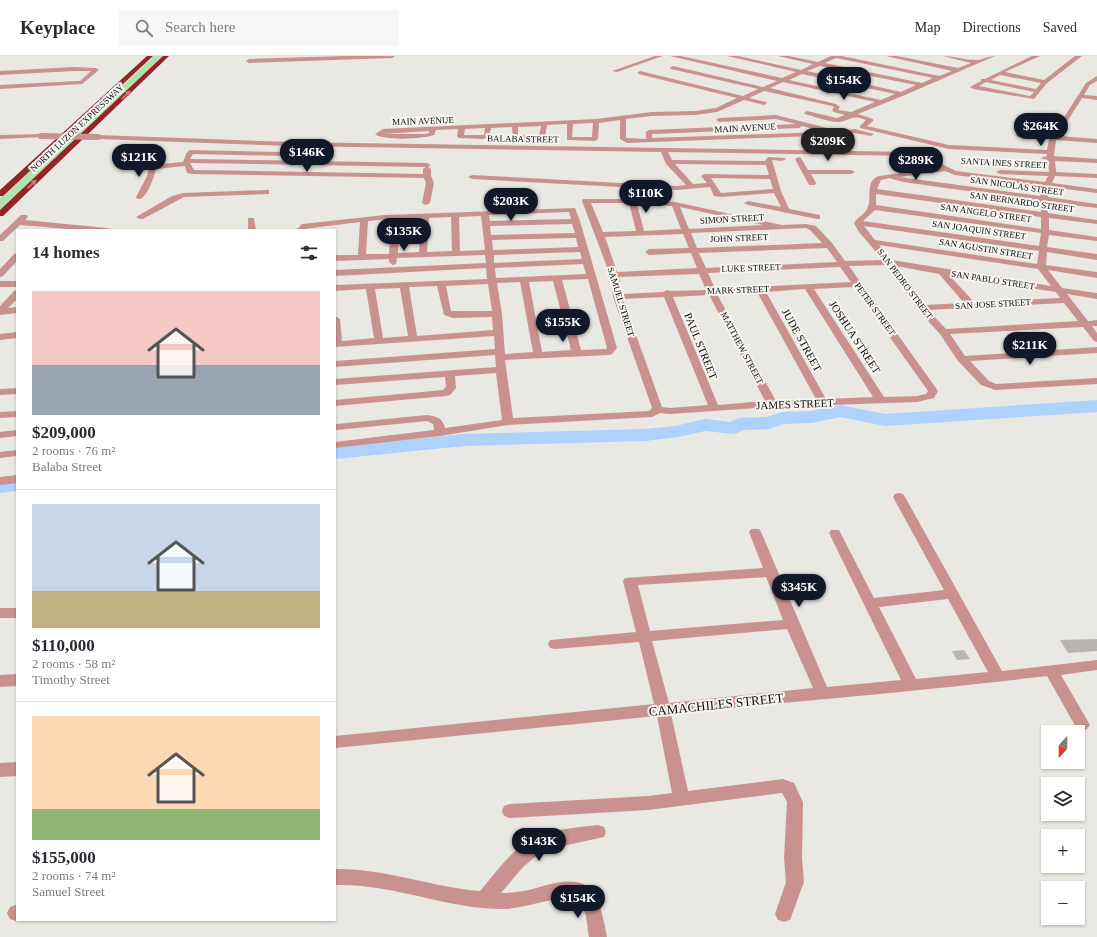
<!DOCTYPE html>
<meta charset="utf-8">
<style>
body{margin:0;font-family:Georgia,serif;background:#f7f7f7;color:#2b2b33;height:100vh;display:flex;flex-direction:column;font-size:15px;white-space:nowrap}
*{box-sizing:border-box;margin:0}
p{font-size:13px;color:#7c7c81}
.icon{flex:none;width:22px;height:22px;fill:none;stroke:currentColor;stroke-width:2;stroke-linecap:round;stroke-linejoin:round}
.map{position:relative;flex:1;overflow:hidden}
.panel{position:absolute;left:16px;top:173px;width:320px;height:692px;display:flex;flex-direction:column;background:#fff;border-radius:0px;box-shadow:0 1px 3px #0004}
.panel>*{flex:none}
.needle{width:26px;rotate:201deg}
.fabs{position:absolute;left:1041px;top:669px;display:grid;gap:8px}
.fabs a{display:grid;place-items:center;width:44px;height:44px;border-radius:0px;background:#fff;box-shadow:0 1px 3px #0004;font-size:20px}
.price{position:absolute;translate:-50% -34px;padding:0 9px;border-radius:14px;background:#111827;color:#fff;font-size:13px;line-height:26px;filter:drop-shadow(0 1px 2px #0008)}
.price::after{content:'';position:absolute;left:50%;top:24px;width:12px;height:9px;margin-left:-6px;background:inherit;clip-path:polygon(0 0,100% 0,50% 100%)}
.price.on{background:#222;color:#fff}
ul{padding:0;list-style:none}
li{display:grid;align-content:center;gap:8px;height:212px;padding:0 16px}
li+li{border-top:1px solid #e1e1e2}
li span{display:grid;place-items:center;height:124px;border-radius:0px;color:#555}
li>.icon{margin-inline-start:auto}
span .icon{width:72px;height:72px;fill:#fffc;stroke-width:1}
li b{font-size:17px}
h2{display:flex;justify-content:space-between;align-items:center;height:48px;padding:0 16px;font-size:17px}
header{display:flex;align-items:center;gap:24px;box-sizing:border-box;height:56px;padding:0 20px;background:#fff;border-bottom:1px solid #e1e1e2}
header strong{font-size:19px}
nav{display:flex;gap:22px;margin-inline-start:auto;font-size:14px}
.search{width:280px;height:36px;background:#f7f7f7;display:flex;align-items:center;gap:10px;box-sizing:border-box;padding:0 14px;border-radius:0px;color:#7c7c81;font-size:15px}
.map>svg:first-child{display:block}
.green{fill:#b1e3b1}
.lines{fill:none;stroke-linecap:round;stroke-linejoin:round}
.river{fill:#acd2fd;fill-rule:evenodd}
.building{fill:#b8b5b1}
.minor{fill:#ca928e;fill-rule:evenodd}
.highway{fill:#962328;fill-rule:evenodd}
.minor-bridge{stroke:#ca928e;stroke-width:6}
.oneway{fill:#c28282}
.labels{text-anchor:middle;stroke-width:4;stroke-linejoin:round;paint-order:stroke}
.far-street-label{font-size:9px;fill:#0d0c0b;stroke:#f7f5f1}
.street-label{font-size:11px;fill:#0d0c0b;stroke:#f7f5f1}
.near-street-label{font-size:13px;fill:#0d0c0b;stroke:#f7f5f1}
</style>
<header>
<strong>Keyplace</strong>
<div class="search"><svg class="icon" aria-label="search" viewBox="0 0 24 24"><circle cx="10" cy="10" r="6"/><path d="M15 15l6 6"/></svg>Search here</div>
<nav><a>Map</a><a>Directions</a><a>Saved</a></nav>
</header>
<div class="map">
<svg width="1097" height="881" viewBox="0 0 1097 881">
<rect width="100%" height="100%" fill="#eae8e3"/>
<path class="green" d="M 154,0 L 164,0 L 83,79 L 71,78 Z
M 68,80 L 81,81 L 0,155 L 0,142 Z"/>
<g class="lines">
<path class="river" d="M 1097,344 L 1097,356 L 885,370 L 840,361 L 812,367 L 785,368 L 768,373 L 744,374 L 734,378 L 705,375 L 678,381 L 645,385 L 464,390 L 335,403 L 335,391 L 464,378 L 645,373 L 675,370 L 705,363 L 730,366 L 739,362 L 766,361 L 783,356 L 812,355 L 840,349 L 885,358 Z
M 17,423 L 17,435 L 0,437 L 0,425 Z"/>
</g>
<path class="building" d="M 1097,583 L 1097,595 L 1068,597 L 1060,584 Z
M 964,594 L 970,603 L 957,604 L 952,595 Z"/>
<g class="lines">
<path class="minor" d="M 344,0 L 395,0 L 392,2 L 249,7 L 246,5 L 249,3 Z
M 655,0 L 663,0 L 617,16 L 612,15 Z
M 670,0 L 681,0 L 782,22 L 796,16 L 727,0 L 738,0 L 801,14 L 813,8 L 778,0 L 789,0 L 818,6 L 831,0 L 842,0 L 939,20 L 952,15 L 886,0 L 897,0 L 958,12 L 971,7 L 943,0 C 954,0 965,4 976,4 C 982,4 988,0 995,0 L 905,39 L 858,58 L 873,63 L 873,65 L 867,70 L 949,89 L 1047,94 L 1049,83 L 1018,81 L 1015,79 L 1018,77 L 1052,80 L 1086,27 L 1097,20 L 1097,25 L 1090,29 L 1084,39 L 1097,40 L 1097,44 L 1082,42 L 1058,80 L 1097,83 L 1097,87 L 1056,84 L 1054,100 L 1097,103 L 1097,107 L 1055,105 L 1056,116 L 1097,118 L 1097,122 L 1055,120 L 1052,127 L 1097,133 L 1097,137 L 1050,131 L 1048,141 L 1097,148 L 1097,152 L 1048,146 L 1048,157 L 1097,164 L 1097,168 L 1049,162 L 1049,174 L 1097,181 L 1097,185 L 1049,179 L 1047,191 L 1097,198 L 1097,204 L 1047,196 L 1046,209 L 1097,216 L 1097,222 L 1048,214 L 1062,232 L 1097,237 L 1097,243 L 1067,238 L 1088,265 L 1097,264 L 1097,270 L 1092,270 L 1097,277 L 1097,286 L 1094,285 L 1083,271 L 950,278 L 965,300 L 1097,291 L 1097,297 L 970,305 L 989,325 L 996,328 L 1097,322 L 1097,328 L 995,334 L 981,329 L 958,305 L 940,278 L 918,254 L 887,209 L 849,210 L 938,335 L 934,342 L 917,346 L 772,351 L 670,358 L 660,357 L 652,361 L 508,369 L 440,380 L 335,392 L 335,386 L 434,374 L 433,368 L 427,365 L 337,374 L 335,374 L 335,368 L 337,368 L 427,359 C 436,360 443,362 445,372 L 502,364 L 496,317 L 455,320 L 456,332 L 450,339 L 446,340 L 335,350 L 335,344 L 443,334 L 446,331 L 445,321 L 335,329 L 335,323 L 496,311 L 495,299 L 335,311 L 335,305 L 495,293 L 494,280 L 335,291 L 335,260 L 340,263 L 342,285 L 374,282 L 366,233 L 335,235 L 335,229 L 487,223 L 486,212 L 335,220 L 335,214 L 486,207 L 485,199 L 397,202 L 396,208 L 393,209 L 389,206 L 389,203 L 335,205 L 335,199 L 358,199 L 360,166 L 296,174 L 302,168 L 385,159 L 575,152 L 580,165 L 617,292 L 612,298 L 609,299 L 505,304 L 513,362 L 649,355 L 652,352 L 613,241 L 610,219 L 582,145 L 583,143 L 632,143 L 675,146 L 782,169 L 806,168 L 816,170 L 832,187 L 845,205 L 883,204 L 859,176 L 854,167 C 857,161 864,159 867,153 C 873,143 864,125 879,120 L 938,112 L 921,103 L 913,100 L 668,96 L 672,104 L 765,105 L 768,101 L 784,102 L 786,103 L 782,105 L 772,104 L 781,135 L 789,153 L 820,159 L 820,163 L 817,163 L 748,149 L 744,147 L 748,145 L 781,151 L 774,137 L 720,141 L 714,140 L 710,131 L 677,134 L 472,123 L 468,121 L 472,119 L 677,130 L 686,129 L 666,108 L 661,96 L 291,90 L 98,83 L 95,81 L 98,79 L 291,86 L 913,96 L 926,100 L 956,115 L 1045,126 L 1048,120 L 1000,118 L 996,116 L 1000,114 L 1049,116 L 1048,104 L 1040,102 L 1047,100 L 1047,98 L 949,93 L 860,72 L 860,70 L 866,64 C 851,58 852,64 839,66 C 831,67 813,60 805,58 L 804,57 L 807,55 L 837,62 L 845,59 L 834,56 L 832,54 L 834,51 L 832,50 L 764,35 L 749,42 L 766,46 L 767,47 L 764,49 L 744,44 L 717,56 L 695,59 L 652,60 L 626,63 L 626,82 L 646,83 L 646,76 L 649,74 L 796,68 L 776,63 L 719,66 L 716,64 L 719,62 L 776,59 L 839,75 L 855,73 L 874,78 L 871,80 L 855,77 L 839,79 L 627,87 L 620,83 L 620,64 L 599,67 L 598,83 L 595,85 L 567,84 L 567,68 L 547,69 L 545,81 L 540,84 L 513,82 L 512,71 L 491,72 L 489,81 L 483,83 L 459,82 L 457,80 L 458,73 L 436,74 L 434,79 C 423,83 384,85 375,78 L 383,73 L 596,63 L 652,56 L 695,55 L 716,52 L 737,42 L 638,18 L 638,16 L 640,15 L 743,40 L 758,33 L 671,13 L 670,12 L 673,10 L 763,31 L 777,25 ZM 836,2 L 933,22 L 922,27 L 825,7 ZM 820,10 L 916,29 L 901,36 L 807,15 ZM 802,18 L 895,38 L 881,44 L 789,24 ZM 783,26 L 875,46 L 851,56 L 838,54 L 840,51 L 836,48 L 770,32 ZM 593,67 L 592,81 L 572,81 L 573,68 ZM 541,70 L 539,80 L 518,79 L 518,71 ZM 802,70 L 825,76 L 652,82 L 652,78 L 799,72 ZM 485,72 L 484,79 L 464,79 L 465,73 ZM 429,75 L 429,77 L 425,78 L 383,78 ZM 675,108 L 766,109 L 769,119 L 705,118 L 701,120 L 707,127 L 693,128 ZM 945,115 L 955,119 L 1043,130 L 1040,140 L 899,121 ZM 711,122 L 770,123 L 773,133 L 721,137 ZM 889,122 L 903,126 L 1040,145 L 1041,156 L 877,133 L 881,124 ZM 876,138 L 1041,161 L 1041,173 L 876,149 ZM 591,147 L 629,147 L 636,175 L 603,176 ZM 637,148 L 672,150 L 681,173 L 644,175 ZM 680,151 L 763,169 L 689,173 ZM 875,154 L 1041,177 L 1039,190 L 863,165 ZM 569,156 L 571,163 L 490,165 L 489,159 ZM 481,160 L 485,194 L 460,195 L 459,161 ZM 451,161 L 452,195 L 427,196 L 429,162 ZM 421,162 L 419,196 L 398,197 L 399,163 ZM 391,163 L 389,198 L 366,198 L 368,165 ZM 572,168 L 575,177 L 491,179 L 490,170 ZM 864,170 L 1039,195 L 1037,208 L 875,184 ZM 806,172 L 810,174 L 822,187 L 697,192 L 691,177 ZM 683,178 L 689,192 L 649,193 L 645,196 L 649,199 L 691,197 L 697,212 L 617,216 L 605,181 ZM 576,182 L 578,191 L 493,194 L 492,184 ZM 879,189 L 1038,213 L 1051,230 L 892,204 ZM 827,192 L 837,206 L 706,212 L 699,197 ZM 580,196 L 582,203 L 494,207 L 494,199 ZM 583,208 L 586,218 L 496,222 L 495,212 ZM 896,210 L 939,218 L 964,247 L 924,249 ZM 840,211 L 851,226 L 715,233 L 708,217 ZM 699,218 L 706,234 L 670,235 L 667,234 L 663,236 L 622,238 L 619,221 ZM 950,220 L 1056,236 L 1060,242 L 974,246 ZM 588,223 L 607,292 L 606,293 L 581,294 L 562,224 ZM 553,225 L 571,294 L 542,296 L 529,226 ZM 520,226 L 533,296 L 505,298 L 502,258 L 497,227 ZM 488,228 L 492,255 L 451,255 L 446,230 ZM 437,230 L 444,259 L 453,262 L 492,261 L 493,274 L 417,280 L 409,231 ZM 854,231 L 928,335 L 926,338 L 917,340 L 884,341 L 814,233 ZM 400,232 L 408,280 L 383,282 L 375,233 ZM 805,233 L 873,341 L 826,343 L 766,236 ZM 757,236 L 816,343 L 776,345 L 717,238 ZM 709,239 L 765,345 L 718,349 L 673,241 ZM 664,241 L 708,349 L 670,352 L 662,351 L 623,243 ZM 1064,247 L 1078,265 L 946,273 L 928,254 Z
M 1032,0 L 1040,0 L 1005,16 L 1044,24 L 1075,0 L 1082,0 L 1047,27 L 1034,43 L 973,33 L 970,31 L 981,25 L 981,23 L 985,23 ZM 1000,19 L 1041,27 L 1036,33 L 991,24 ZM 986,26 L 1034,36 L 1030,40 L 979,30 Z
M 74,11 L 96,12 L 99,14 L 82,28 L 0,33 L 0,29 L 76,25 L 80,25 L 91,15 L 74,15 L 0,19 L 0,15 Z
M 41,78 L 43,79 L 43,81 L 0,83 L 0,79 Z
M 190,94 L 283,96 L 286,98 L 283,100 L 193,98 L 190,103 L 427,107 L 431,109 L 428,111 L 431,113 L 431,120 L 434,127 L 430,147 L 426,149 L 422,147 L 426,127 L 424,122 L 193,118 L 187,117 L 185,110 L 156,113 C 154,121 148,140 140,143 L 137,143 L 136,141 L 147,120 L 150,109 L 183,106 L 187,96 ZM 190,107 L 426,111 L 423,113 L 423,118 L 194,114 Z
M 799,101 L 801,102 L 808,114 L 851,114 L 855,116 L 851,118 L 811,118 L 816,127 L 815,129 L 809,129 L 795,103 Z
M 266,134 L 269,134 L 269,138 L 184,141 L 143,163 L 140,163 L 136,161 L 172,140 L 183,137 Z
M 21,159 L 27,159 L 28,161 L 25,164 L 107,172 L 111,174 L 80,174 L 20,169 L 3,185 L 0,185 L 0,179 Z
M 248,162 L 254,162 L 256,174 L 248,174 Z
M 17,197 L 17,205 L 3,220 L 0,221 L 0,213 L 14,198 Z
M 0,225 L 17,225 L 17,231 L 0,231 Z
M 17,234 L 17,243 L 8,252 L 17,251 L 17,257 L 0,259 L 0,250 L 14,235 Z
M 17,276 L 17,282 L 0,284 L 0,278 Z
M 17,332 L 17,338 L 0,339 L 0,333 Z
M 17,355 L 17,361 L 0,362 L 0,356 Z
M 17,374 L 17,380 L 0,382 L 0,376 Z
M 17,394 L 17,400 L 0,402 L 0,396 Z
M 17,419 L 17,427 L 0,429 L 0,421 Z
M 899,437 L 903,438 L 905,441 L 1002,615 L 1097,604 L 1097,614 L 1061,619 L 1090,669 L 1087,673 L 1082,675 L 1077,673 L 1047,620 C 922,635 797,645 671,658 L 688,735 L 783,723 L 794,727 L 803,746 L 802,802 L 804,826 L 790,864 L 784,866 L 778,864 L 775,858 L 786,826 L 784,802 L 787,746 L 782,737 L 648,754 L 510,762 L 504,760 L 502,755 L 504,750 L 510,748 L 648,740 L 672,737 L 657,660 L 335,692 L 335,680 L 654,648 L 639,586 L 555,593 L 550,592 L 548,588 L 550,584 L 636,576 L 623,525 L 625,522 L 763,512 L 749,476 L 751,473 L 759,473 L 761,476 L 827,631 L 901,624 L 829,477 L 831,474 L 839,474 L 874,542 L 944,534 L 893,441 L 895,438 ZM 766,521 L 783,564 L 650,575 L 638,529 ZM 948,543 L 988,616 L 916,623 L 879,551 ZM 787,573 L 813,632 L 669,647 L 652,585 Z
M 0,552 L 17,552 L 17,562 L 0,562 Z
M 17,618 L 17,630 L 0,631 L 0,619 Z
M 17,706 L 17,720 L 0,721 L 0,707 Z
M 598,769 L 604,771 L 606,776 L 604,781 L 544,794 L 524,810 L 501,837 C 511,837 519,836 529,834 C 549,829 582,815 596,840 C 602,853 604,867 607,881 L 589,881 C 587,870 587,848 575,842 C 566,838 521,853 506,853 C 448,854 393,827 335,829 L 335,813 C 384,812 431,831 480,835 C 494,819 508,798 527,786 C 546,773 575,772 598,769 Z
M 16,849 L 17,864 L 21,864 L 16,865 L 10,863 L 7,857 L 10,851 Z"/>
<path class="highway" d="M 147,0 L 153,0 L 3,140 L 0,140 L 0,134 Z
M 163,0 L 169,0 L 3,160 L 0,160 L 0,154 Z"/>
<path class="minor-bridge" d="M 41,80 L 98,81"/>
</g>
<defs><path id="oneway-solid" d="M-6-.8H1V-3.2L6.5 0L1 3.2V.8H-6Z"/></defs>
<g class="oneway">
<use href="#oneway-solid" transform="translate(126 39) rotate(-44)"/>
<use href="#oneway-solid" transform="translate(32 128) rotate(-43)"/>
</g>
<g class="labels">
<g class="far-street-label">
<text transform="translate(423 65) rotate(-2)" y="3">MAIN AVENUE</text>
<text transform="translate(77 72) rotate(-43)" y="3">NORTH LUZON EXPRESSWAY</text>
<text transform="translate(745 72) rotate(-3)" y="3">MAIN AVENUE</text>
<text transform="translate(523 83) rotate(1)" y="3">BALABA STREET</text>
<text transform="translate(1004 107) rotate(3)" y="3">SANTA INES STREET</text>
<text transform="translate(1017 130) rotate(8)" y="3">SAN NICOLAS STREET</text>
<text transform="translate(1022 146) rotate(8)" y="3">SAN BERNARDO STREET</text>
<text transform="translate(986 157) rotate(8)" y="3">SAN ANGELO STREET</text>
<text transform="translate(732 163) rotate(-3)" y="3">SIMON STREET</text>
<text transform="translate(979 174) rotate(8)" y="3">SAN JOAQUIN STREET</text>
<text transform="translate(739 182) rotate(-2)" y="3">JOHN STREET</text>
<text transform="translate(986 193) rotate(9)" y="3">SAN AGUSTIN STREET</text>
<text transform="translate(751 212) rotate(-2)" y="3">LUKE STREET</text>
<text transform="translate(993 224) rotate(9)" y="3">SAN PABLO STREET</text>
<text transform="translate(905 228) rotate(53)" y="3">SAN PEDRO STREET</text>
<text transform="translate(738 234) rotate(-2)" y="3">MARK STREET</text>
<text transform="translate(621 246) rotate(73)" y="3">SAMUEL STREET</text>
<text transform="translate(993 248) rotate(-3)" y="3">SAN JOSE STREET</text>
<text transform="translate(875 253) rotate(54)" y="3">PETER STREET</text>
<text transform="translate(742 292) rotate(62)" y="3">MATTHEW STREET</text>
</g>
<g class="street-label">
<text transform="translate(855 281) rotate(57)" y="4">JOSHUA STREET</text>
<text transform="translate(802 284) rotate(61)" y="4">JUDE STREET</text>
<text transform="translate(701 290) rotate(68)" y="4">PAUL STREET</text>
<text transform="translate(795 348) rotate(-2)" y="4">JAMES STREET</text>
</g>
<g class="near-street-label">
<text transform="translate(716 648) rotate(-6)" y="5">CAMACHILES STREET</text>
</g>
</g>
</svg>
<div class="fabs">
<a><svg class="needle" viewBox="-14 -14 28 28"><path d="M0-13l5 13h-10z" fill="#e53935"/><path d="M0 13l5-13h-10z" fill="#7c7c81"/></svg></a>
<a><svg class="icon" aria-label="layers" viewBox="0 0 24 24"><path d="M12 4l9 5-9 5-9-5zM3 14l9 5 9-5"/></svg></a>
<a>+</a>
<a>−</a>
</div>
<b class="price" style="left:844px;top:45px">$154K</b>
<b class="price" style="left:1041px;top:91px">$264K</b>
<b class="price on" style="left:828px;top:106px">$209K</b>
<b class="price" style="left:307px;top:117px">$146K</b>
<b class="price" style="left:139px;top:122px">$121K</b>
<b class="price" style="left:916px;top:125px">$289K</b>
<b class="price" style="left:646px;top:158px">$110K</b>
<b class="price" style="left:511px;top:166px">$203K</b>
<b class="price" style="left:404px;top:196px">$135K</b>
<b class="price" style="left:563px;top:287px">$155K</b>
<b class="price" style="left:1030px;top:310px">$211K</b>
<b class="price" style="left:799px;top:552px">$345K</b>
<b class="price" style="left:539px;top:806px">$143K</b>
<b class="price" style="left:578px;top:863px">$154K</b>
<section class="panel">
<h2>14 homes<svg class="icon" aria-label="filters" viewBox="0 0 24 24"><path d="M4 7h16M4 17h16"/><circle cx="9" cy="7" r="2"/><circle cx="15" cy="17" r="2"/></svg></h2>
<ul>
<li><span style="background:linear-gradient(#f6c9c9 60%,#9aa5b1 0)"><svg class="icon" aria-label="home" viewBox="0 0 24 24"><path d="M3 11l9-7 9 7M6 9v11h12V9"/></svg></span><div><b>$209,000</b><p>2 rooms · 76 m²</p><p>Balaba Street</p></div></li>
<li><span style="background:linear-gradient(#c9d6e8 70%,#c2b280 0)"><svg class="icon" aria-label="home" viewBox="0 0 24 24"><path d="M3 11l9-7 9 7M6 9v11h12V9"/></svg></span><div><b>$110,000</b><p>2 rooms · 58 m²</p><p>Timothy Street</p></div></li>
<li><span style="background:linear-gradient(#ffd9b3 75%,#8fb573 0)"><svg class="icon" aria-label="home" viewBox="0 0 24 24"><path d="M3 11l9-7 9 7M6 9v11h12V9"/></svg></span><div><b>$155,000</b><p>2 rooms · 74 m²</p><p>Samuel Street</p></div></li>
</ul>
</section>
</div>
